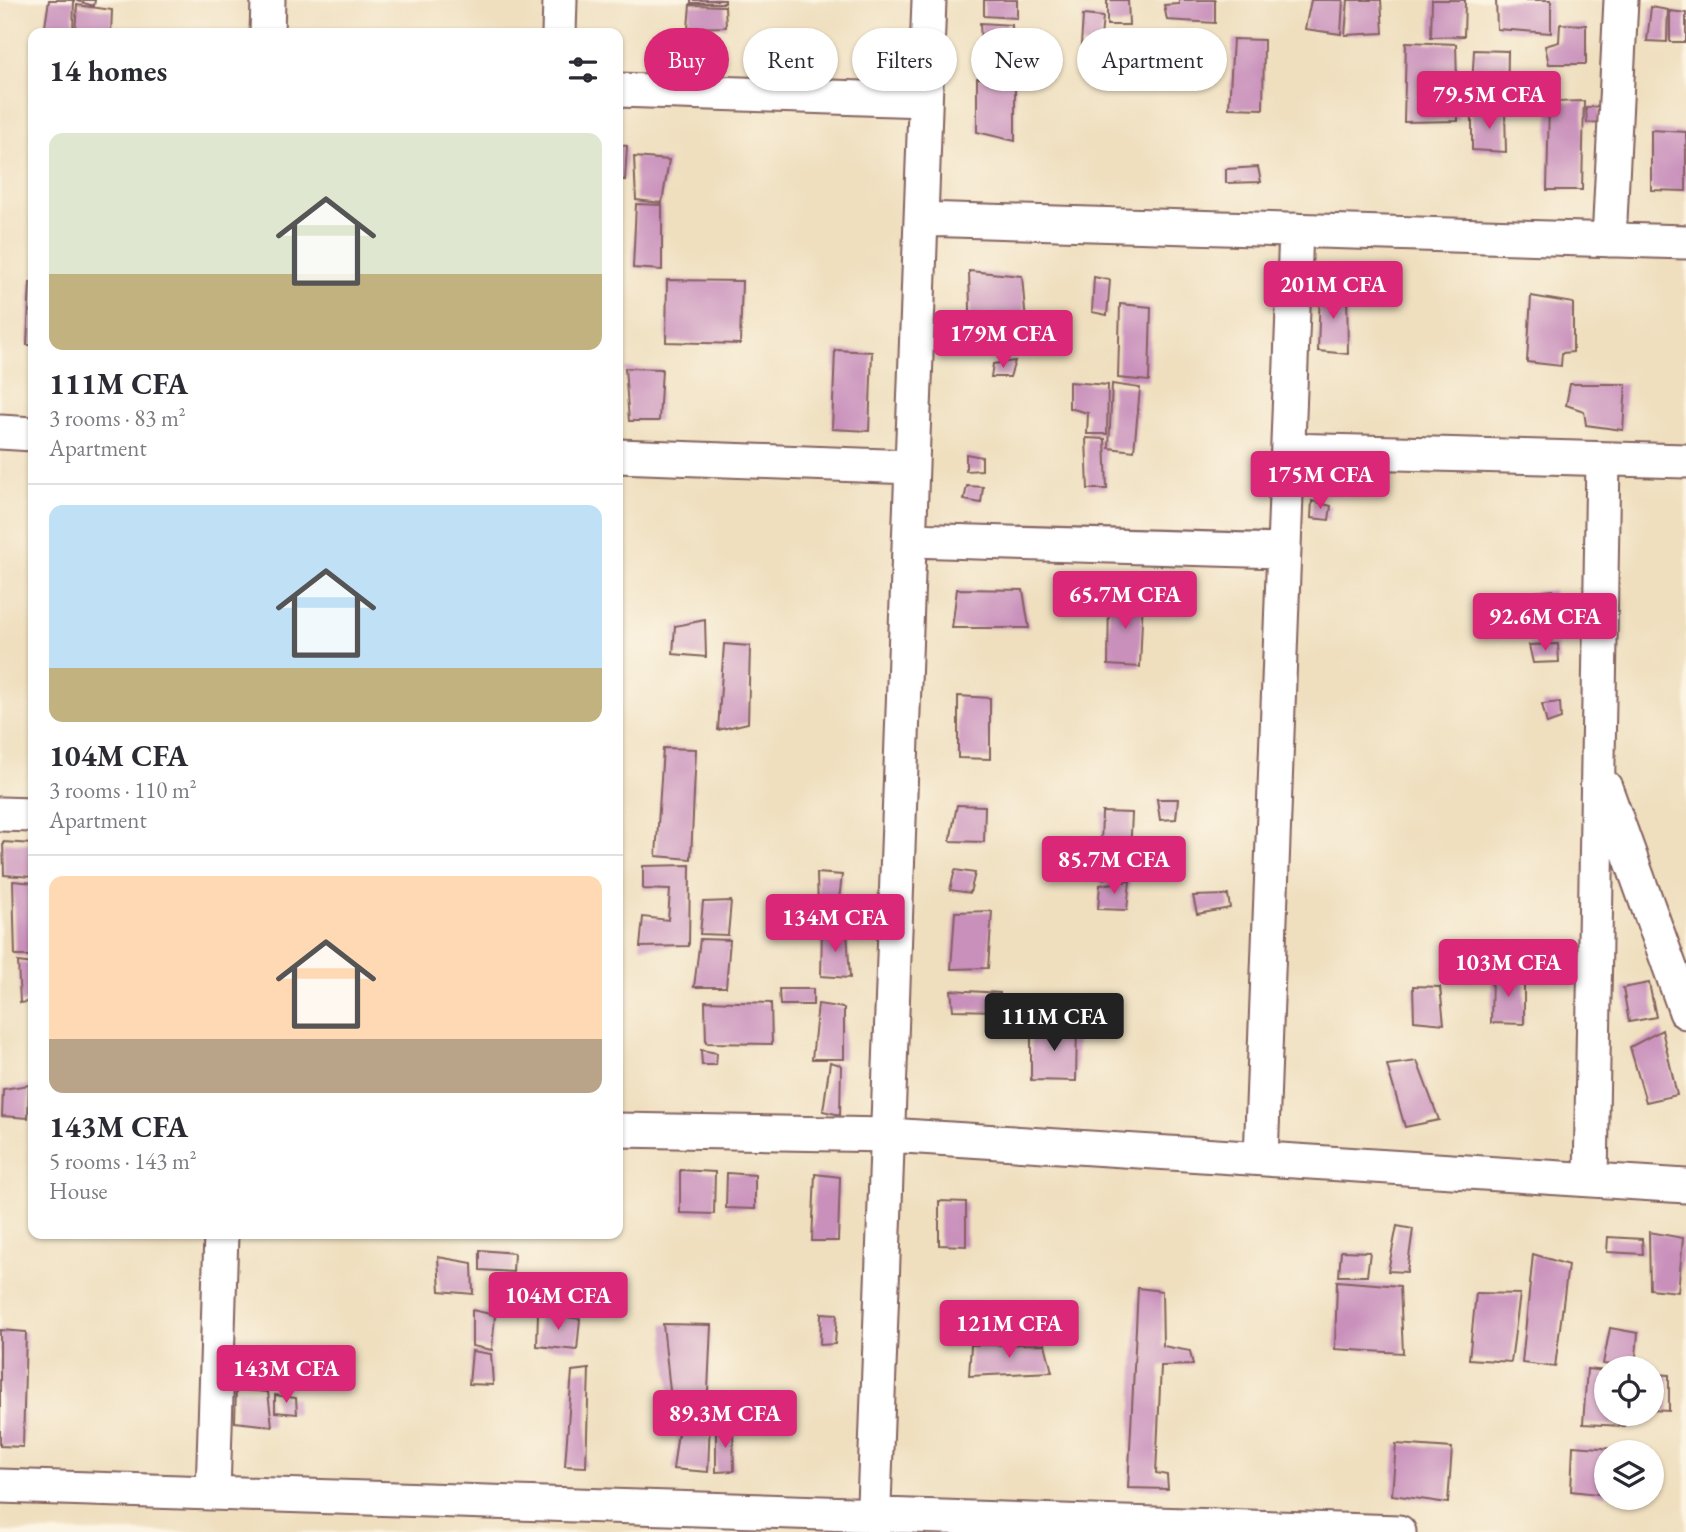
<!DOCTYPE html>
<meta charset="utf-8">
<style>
body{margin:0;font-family:"EB Garamond",serif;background:#f7f7f7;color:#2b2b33;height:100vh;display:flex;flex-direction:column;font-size:26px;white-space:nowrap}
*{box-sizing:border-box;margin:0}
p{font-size:23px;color:#7c7c81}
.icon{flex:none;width:38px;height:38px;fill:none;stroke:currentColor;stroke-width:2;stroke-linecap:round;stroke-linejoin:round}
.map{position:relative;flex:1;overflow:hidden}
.side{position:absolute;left:28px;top:28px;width:595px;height:1211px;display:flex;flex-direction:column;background:#fff;border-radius:14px;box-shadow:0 2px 5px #0004}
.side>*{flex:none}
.hud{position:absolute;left:644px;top:28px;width:665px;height:63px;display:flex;gap:14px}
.fabs{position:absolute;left:1594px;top:1356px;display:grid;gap:14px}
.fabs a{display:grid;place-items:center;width:70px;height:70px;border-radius:50%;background:#fff;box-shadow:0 2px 5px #0004;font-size:35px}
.price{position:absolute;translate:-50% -60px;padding:0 16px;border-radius:7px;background:#db2777;color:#fff;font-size:23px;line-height:46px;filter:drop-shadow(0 2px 4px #0008)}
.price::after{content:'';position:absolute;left:50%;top:42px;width:21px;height:16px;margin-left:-10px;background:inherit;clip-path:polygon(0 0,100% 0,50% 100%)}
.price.on{background:#222;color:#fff}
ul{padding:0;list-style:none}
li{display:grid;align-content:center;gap:14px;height:371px;padding:0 21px}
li+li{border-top:2px solid #e1e1e2}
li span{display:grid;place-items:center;height:217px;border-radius:14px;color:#555}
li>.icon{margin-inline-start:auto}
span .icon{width:126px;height:126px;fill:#fffc;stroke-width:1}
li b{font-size:30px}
h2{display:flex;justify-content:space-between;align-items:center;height:84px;padding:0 21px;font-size:30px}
.tag{padding:0 24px;border-radius:32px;background:#fff;box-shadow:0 2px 5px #0004;font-size:24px;line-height:63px}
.tag.on{background:#db2777;color:#fff}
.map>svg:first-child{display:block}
.building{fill:#c990bc}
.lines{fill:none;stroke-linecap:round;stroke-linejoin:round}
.minor-casing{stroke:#84625f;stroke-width:37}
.minor{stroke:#fff;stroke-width:33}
</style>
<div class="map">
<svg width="1686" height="1532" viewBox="0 0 1686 1532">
<rect width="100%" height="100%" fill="#fcf5e5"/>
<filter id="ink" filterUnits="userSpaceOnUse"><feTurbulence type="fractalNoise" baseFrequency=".0143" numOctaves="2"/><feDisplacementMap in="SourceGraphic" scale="14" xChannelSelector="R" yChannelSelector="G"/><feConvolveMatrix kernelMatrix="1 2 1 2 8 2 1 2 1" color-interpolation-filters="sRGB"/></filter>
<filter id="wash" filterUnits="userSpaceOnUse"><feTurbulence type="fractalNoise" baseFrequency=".00686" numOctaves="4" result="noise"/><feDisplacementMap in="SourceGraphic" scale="28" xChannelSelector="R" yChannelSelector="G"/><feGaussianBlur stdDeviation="1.57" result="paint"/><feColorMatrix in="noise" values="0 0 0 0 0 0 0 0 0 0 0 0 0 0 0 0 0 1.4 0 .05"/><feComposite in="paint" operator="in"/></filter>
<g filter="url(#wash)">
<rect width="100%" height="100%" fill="#efdfbf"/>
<g id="blocks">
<path class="building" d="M 49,0 L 74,0 L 73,33 L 44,33 Z
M 77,0 L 95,0 L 94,6 L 77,1 Z
M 691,0 L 725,0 L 725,3 L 691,3 Z
M 984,0 L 1017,0 L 1017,18 L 984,16 Z
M 1107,0 L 1128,0 L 1129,25 L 1107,25 Z
M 1179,0 L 1215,0 L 1215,23 L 1167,20 L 1164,5 L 1179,4 Z
M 1311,0 L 1343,0 L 1341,34 L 1305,29 Z
M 1348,0 L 1381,0 L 1383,33 L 1345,35 Z
M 1432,0 L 1465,0 L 1464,36 L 1431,37 Z
M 1496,0 L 1551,0 L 1551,33 L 1497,29 Z
M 77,5 L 112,10 L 111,33 L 75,33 Z
M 690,5 L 725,6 L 726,27 L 688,28 Z
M 1651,7 L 1668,10 L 1667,42 L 1647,41 Z
M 1670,11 L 1686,13 L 1686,42 L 1670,42 Z
M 1083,15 L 1103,17 L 1100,47 L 1081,45 Z
M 980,23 L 1012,25 L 1012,40 L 981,45 Z
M 1560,24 L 1586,25 L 1586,64 L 1549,64 L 1545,46 L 1559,42 Z
M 1233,39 L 1264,40 L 1263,109 L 1229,108 Z
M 1406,42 L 1456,44 L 1458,121 L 1404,122 Z
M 1474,50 L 1508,51 L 1507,107 L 1471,105 Z
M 977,78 L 1015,81 L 1015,141 L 977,132 Z
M 1584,101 L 1582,190 L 1547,190 L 1549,102 Z
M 1599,106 L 1600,122 L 1587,123 L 1586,108 Z
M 1472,109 L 1505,111 L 1506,152 L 1472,150 Z
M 1651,130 L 1686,132 L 1686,191 L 1651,190 Z
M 618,145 L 627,146 L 625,180 L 618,179 Z
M 634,157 L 669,160 L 662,203 L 636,200 Z
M 1258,167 L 1261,182 L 1226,183 L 1226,169 Z
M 636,204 L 662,205 L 662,270 L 633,268 Z
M 969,271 L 1022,276 L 1028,346 L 971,346 Z
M 1094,277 L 1110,280 L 1107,315 L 1092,312 Z
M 667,280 L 742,281 L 740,344 L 666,342 Z
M 30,282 L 33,282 L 33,345 L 27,345 Z
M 1320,289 L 1347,289 L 1348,354 L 1318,351 Z
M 1531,296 L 1573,303 L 1573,352 L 1562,353 L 1561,366 L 1527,362 Z
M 1120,304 L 1151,307 L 1149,381 L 1118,378 Z
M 835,350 L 872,352 L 869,431 L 832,429 Z
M 1015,361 L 1010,377 L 991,377 L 993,364 Z
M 625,368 L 662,369 L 659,421 L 629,421 Z
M 1069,382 L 1108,385 L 1107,434 L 1087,434 L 1088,413 L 1069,408 Z
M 1112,384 L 1140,388 L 1134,451 L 1109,448 Z
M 1570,384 L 1626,384 L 1623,430 L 1586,425 L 1584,411 L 1566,405 Z
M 1086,438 L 1105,439 L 1107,489 L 1088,489 Z
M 966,454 L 982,457 L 982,470 L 966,471 Z
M 967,486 L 983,487 L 981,503 L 964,500 Z
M 1312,501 L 1331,506 L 1329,520 L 1311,518 Z
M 957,589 L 1023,590 L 1029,628 L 952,628 Z
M 1553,590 L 1555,622 L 1533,624 L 1535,592 Z
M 1109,597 L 1143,597 L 1140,667 L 1108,665 Z
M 705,620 L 706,657 L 673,654 L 675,626 Z
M 724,644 L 750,646 L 748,723 L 718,730 Z
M 1558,644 L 1559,662 L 1533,663 L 1529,645 Z
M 958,696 L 990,698 L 990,759 L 958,758 Z
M 1560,702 L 1561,719 L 1547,724 L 1542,704 Z
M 663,748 L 696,749 L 691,859 L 656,856 Z
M 1157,799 L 1178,799 L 1176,819 L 1160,820 Z
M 957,805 L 985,806 L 984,842 L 950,841 Z
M 1102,812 L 1132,813 L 1129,876 L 1100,879 Z
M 3,842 L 33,844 L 33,877 L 4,875 Z
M 690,865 L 689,946 L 640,947 L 643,917 L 668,920 L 670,890 L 643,889 L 643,866 Z
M 955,870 L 975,873 L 970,893 L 950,890 Z
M 817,873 L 842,875 L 838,908 L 818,909 Z
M 13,881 L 33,883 L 33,956 L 15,956 Z
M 1130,881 L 1127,910 L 1098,909 L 1100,885 Z
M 1228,895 L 1230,908 L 1197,914 L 1193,896 Z
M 731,901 L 728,935 L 700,934 L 703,902 Z
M 992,911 L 988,968 L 951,969 L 955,912 Z
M 822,929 L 847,931 L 850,978 L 821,976 Z
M 700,939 L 730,940 L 726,987 L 694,987 Z
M 18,962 L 33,964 L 33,1001 L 20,1003 Z
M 1524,974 L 1524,1024 L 1491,1023 L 1492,975 Z
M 1649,983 L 1656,1017 L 1629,1022 L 1623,988 Z
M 1413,986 L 1440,987 L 1444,1024 L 1414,1021 Z
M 779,989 L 813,989 L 813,1005 L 780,1005 Z
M 951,990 L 1000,993 L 998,1011 L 953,1010 Z
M 705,1001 L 771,1003 L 772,1044 L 706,1043 Z
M 818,1004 L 844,1008 L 844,1059 L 812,1059 Z
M 1031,1024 L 1077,1026 L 1076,1081 L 1031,1080 Z
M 1662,1030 L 1677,1095 L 1646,1102 L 1630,1047 Z
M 701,1050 L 717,1053 L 716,1065 L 702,1065 Z
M 1417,1061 L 1439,1120 L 1405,1127 L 1387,1065 Z
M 830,1062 L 841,1065 L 840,1115 L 823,1111 Z
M 29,1085 L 28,1118 L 2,1116 L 3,1089 Z
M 680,1170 L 715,1172 L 714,1214 L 680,1213 Z
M 727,1173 L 755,1175 L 755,1209 L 726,1208 Z
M 815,1174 L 840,1177 L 838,1241 L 812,1241 Z
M 939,1201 L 966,1202 L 966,1246 L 939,1245 Z
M 1397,1226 L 1413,1229 L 1407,1272 L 1388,1271 Z
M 1649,1232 L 1683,1238 L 1678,1292 L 1650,1289 Z
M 1608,1237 L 1642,1239 L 1643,1254 L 1607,1252 Z
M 480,1250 L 514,1253 L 513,1272 L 480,1270 Z
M 1341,1251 L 1370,1252 L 1367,1276 L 1339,1276 Z
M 1533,1254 L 1568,1265 L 1555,1367 L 1522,1363 Z
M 438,1257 L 472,1263 L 473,1294 L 440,1291 Z
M 1337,1281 L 1400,1286 L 1403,1353 L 1335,1349 Z
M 571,1282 L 588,1282 L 589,1313 L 575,1314 Z
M 1138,1288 L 1162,1291 L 1163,1346 L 1190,1351 L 1193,1365 L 1161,1366 L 1156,1473 L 1167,1475 L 1168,1489 L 1128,1488 Z
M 1476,1293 L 1520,1294 L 1511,1362 L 1469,1359 Z
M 472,1310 L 495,1315 L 492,1350 L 472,1346 Z
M 538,1313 L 580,1319 L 577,1350 L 537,1346 Z
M 821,1313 L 837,1314 L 835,1344 L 820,1345 Z
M 663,1324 L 711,1325 L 707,1413 L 672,1410 Z
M 1610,1328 L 1638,1333 L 1635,1368 L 1603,1364 Z
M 0,1330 L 26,1332 L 23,1447 L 0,1446 Z
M 1045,1344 L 1052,1372 L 969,1376 L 971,1345 Z
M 472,1351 L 491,1354 L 493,1385 L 469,1384 Z
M 589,1369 L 586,1467 L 565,1466 L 572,1371 Z
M 1587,1369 L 1606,1371 L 1606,1414 L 1624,1414 L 1624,1426 L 1583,1424 Z
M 1652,1374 L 1669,1375 L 1669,1411 L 1652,1410 Z
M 236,1389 L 268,1392 L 272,1426 L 235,1422 Z
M 275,1395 L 296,1398 L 297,1414 L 275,1412 Z
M 680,1417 L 710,1419 L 708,1472 L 673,1469 Z
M 716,1427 L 733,1429 L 734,1471 L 716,1472 Z
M 1396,1444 L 1452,1448 L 1448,1503 L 1392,1495 Z
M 1573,1446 L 1628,1450 L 1627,1452 L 1606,1452 L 1606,1495 L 1571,1491 Z"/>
</g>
</g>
<g filter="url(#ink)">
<use href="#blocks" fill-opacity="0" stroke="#84625f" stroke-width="2"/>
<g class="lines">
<g class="minor-casing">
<path id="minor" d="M 267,33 L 268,0
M 559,33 L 560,0
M 618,90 L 925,100
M 921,219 L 1686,242
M 1609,240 L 1621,0
M 0,432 L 33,434
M 1288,450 L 1686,461
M 618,456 L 912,467
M 910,540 L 1284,551
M 1605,787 L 1686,1012
M 0,814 L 33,815
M 618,1130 L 888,1135 L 1686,1186
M 1261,1158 L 1296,230
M 1591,1180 L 1603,459
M 0,1486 L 1399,1532
M 213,1493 L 221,1234
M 873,1532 L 929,0"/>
</g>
<use href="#minor" class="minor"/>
</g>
</g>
</svg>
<div class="fabs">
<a><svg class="icon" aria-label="locate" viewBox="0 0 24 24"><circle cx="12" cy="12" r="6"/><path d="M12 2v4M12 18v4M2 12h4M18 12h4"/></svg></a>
<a><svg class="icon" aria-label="layers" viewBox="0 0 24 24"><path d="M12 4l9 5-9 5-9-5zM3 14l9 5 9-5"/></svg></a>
</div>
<b class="price" style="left:1489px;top:131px">79.5M CFA</b>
<b class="price" style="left:1333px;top:321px">201M CFA</b>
<b class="price" style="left:1003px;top:370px">179M CFA</b>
<b class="price" style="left:1320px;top:511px">175M CFA</b>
<b class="price" style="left:1125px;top:631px">65.7M CFA</b>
<b class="price" style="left:1545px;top:653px">92.6M CFA</b>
<b class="price" style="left:1114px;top:896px">85.7M CFA</b>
<b class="price" style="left:835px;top:954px">134M CFA</b>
<b class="price" style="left:1508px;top:999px">103M CFA</b>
<b class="price on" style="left:1054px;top:1053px">111M CFA</b>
<b class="price" style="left:558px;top:1332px">104M CFA</b>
<b class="price" style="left:1009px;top:1360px">121M CFA</b>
<b class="price" style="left:286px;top:1405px">143M CFA</b>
<b class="price" style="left:725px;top:1450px">89.3M CFA</b>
<div class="hud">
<a class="tag on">Buy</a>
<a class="tag">Rent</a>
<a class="tag">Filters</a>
<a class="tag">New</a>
<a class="tag">Apartment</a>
</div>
<section class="side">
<h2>14 homes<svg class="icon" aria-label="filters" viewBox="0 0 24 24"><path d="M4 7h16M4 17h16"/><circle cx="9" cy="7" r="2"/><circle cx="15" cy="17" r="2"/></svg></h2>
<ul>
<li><span style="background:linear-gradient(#dfe7d0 65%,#c2b280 0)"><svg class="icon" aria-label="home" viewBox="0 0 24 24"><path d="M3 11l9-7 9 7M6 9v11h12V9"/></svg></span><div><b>111M CFA</b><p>3 rooms · 83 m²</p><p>Apartment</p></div></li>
<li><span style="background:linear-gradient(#bfe0f5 75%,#c2b280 0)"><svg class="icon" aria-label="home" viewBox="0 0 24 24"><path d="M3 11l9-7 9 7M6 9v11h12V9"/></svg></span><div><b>104M CFA</b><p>3 rooms · 110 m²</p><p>Apartment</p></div></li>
<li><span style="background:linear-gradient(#ffd9b3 75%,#b9a48a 0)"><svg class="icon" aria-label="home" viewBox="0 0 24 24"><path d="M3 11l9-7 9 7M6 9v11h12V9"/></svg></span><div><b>143M CFA</b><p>5 rooms · 143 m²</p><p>House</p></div></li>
</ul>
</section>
</div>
